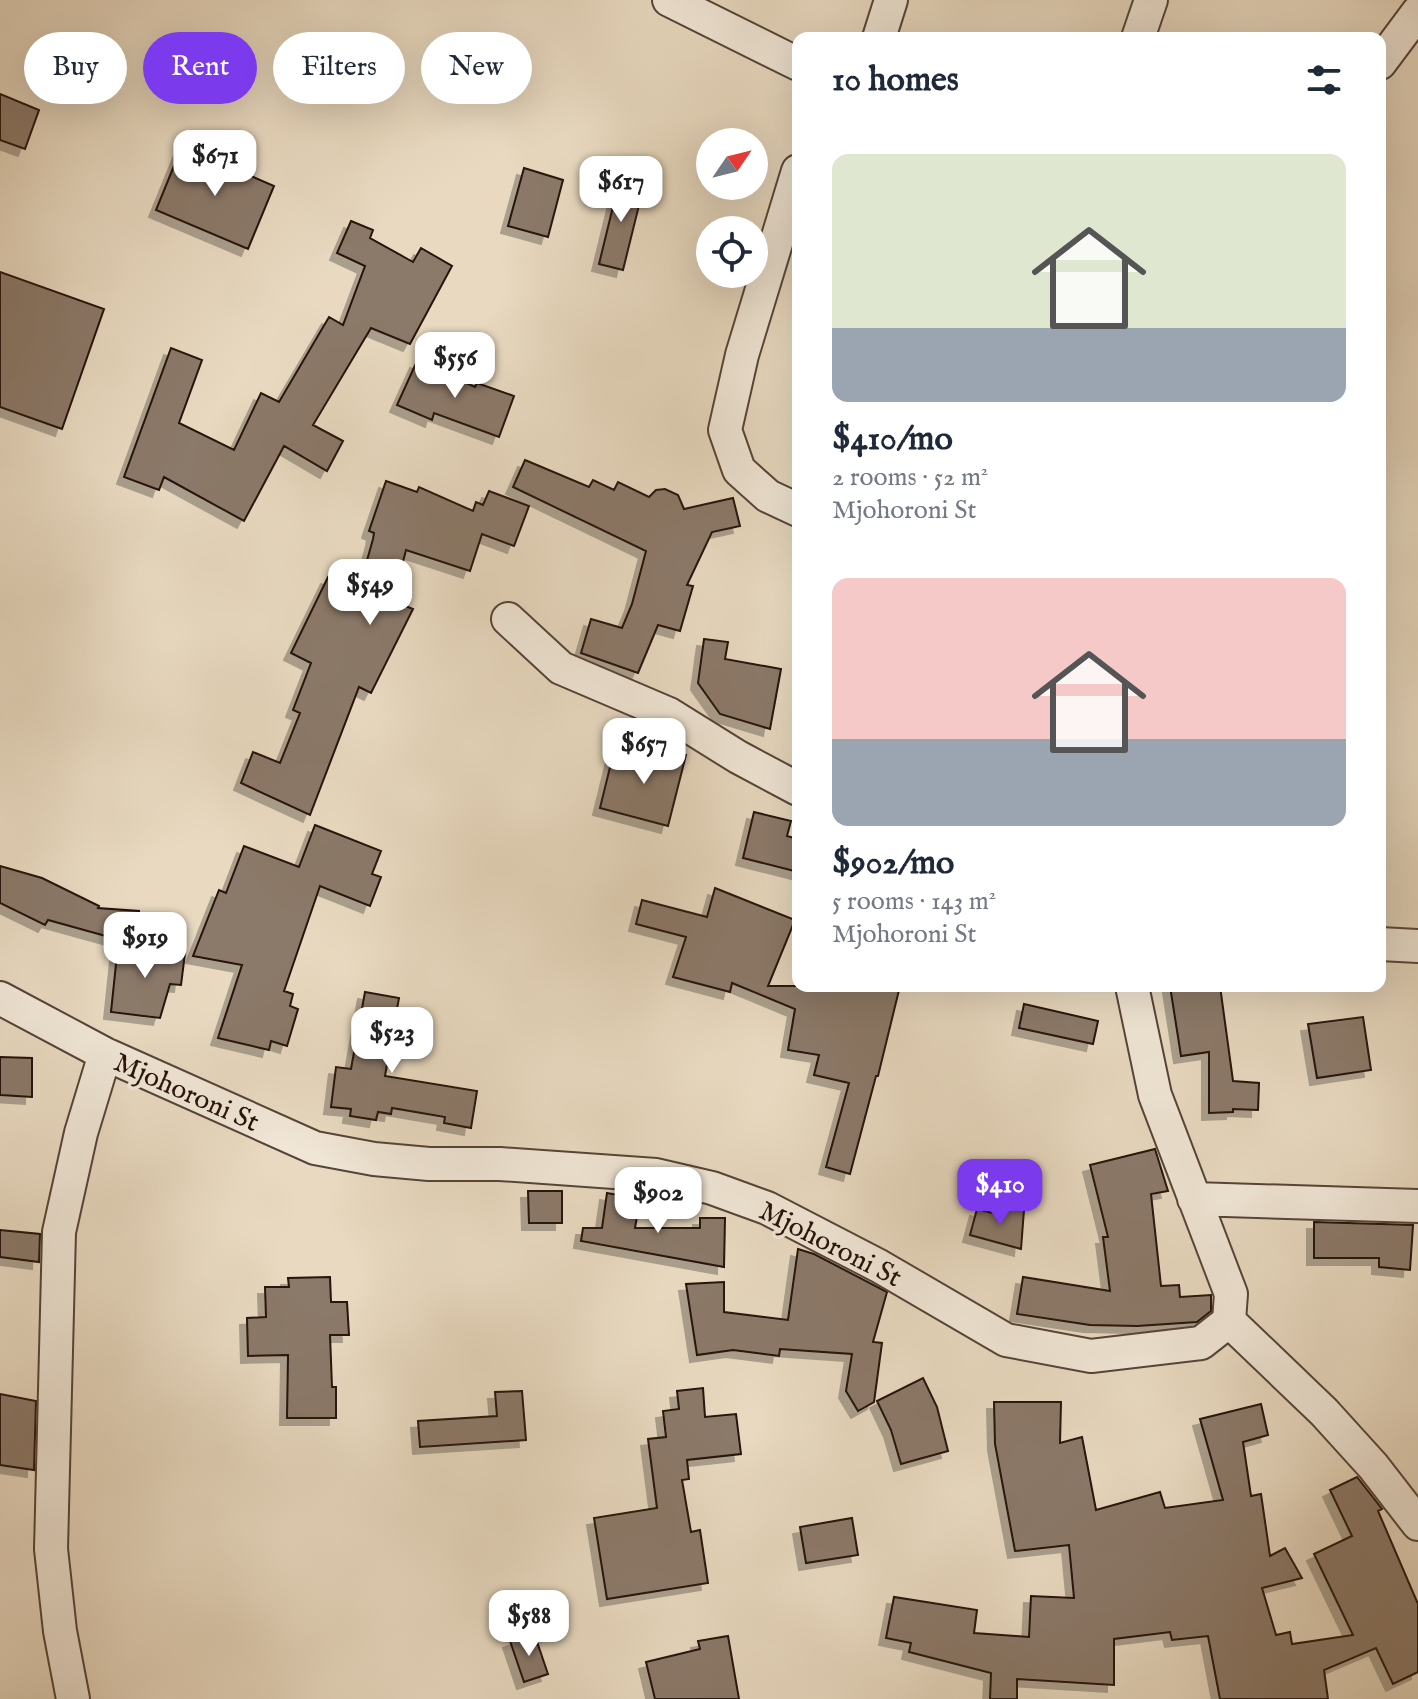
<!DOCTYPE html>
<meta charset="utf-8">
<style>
body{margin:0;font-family:"IM FELL English",serif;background:#f2f2f3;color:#1f2937;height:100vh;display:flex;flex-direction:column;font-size:30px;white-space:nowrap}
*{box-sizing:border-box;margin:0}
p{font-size:26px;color:#747a83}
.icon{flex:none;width:44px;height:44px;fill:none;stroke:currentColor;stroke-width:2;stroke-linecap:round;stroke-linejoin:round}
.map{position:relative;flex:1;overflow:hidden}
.drawer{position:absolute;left:792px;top:32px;width:594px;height:960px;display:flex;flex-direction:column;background:#fff;border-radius:16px;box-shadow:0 8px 32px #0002}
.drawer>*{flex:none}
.top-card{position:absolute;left:24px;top:32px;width:648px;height:72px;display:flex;gap:16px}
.needle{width:52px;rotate:55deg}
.buttons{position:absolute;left:696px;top:128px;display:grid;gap:16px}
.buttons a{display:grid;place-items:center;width:72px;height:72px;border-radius:50%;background:#fff;box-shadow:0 8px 32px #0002;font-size:40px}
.price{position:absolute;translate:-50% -68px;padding:0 18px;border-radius:16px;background:#fff;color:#222;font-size:26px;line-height:52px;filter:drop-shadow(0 2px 4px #0008)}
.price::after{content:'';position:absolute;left:50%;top:48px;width:24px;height:18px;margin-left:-12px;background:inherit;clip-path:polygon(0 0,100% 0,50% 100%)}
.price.current{background:#7c3aed;color:#fff}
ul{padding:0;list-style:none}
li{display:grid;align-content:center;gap:16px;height:424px;padding:0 40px}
li span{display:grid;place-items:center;height:248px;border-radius:16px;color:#555}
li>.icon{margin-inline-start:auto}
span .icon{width:144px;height:144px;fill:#fffc;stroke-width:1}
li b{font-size:34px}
h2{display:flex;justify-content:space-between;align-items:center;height:96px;padding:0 40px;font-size:34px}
.pill{padding:0 28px;border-radius:36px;background:#fff;box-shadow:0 8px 32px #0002;font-size:28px;line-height:72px}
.pill.current{background:#7c3aed;color:#fff}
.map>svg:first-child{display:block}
.building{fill:#8b7969;stroke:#26120a;stroke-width:2;filter:url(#shadow)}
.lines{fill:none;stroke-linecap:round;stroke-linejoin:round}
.minor-casing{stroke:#564438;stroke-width:36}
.minor{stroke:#f0e6d6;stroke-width:32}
.labels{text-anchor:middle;stroke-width:7;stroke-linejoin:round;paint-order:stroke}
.street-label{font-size:28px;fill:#26120a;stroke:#f0e6d6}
</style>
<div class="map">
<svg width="1418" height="1699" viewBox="0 0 1418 1699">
<defs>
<filter id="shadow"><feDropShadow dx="-7" dy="7" stdDeviation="0" flood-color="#0004"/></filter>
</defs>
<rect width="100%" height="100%" fill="#e8d9c0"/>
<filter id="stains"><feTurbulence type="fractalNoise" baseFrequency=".0025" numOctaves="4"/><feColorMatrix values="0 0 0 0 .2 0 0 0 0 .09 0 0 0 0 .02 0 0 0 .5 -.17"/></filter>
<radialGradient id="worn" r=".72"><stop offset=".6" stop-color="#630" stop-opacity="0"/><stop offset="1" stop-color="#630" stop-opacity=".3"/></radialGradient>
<path class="building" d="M 0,94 L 39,110 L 25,149 L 0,140 Z
M 182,146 L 274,186 L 248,249 L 156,210 Z
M 524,168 L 563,180 L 548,237 L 508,226 Z
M 620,178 L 644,185 L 623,270 L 599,264 Z
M 351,221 L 373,230 L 370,238 L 413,262 L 421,248 L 452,266 L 410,344 L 371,328 L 313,425 L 343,441 L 327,471 L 284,446 L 244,521 L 164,477 L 159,490 L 124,477 L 171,348 L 202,360 L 179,423 L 234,450 L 261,393 L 279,402 L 329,317 L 343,325 L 365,266 L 337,253 Z
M 0,272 L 104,309 L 62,429 L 0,407 Z
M 417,361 L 475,387 L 477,383 L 514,396 L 499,437 L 434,413 L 432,420 L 397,405 Z
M 525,460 L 589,487 L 593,480 L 614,490 L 618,482 L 649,497 L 656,490 L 665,489 L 678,495 L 684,509 L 733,498 L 740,526 L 712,532 L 687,585 L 693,586 L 680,631 L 658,625 L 638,673 L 581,653 L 591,619 L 622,628 L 632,604 L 646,551 L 513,487 Z
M 386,481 L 417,492 L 419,487 L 473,511 L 476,502 L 483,505 L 489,491 L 529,506 L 514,546 L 482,534 L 470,571 L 406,550 L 393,601 L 413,609 L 371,693 L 359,687 L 310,815 L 241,783 L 253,752 L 280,763 L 300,713 L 293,710 L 311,663 L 291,653 L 328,577 L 359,589 L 373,539 L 374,533 L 369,531 Z
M 704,639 L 728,642 L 725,659 L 781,669 L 770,729 L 720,714 L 698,683 Z
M 654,747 L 686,755 L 668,826 L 600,808 L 613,755 L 649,765 Z
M 754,812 L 791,821 L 787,836 L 798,839 L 798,872 L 743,858 Z
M 315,825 L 381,851 L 372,874 L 381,877 L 370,906 L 320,886 L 284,991 L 293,994 L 290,1006 L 298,1009 L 287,1046 L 271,1041 L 269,1050 L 218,1038 L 242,965 L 193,956 L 219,890 L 226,893 L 244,846 L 299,867 Z
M 0,866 L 42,878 L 99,906 L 98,908 L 139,911 L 138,945 L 48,920 L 45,925 L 0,903 Z
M 715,888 L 795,920 L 768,986 L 900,986 L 878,1076 L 876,1076 L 850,1174 L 826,1167 L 849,1083 L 814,1075 L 819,1055 L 788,1050 L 795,1009 L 732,983 L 730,992 L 673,977 L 686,937 L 636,924 L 642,900 L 707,917 Z
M 118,945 L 185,953 L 181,985 L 170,984 L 160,1018 L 111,1012 Z
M 1170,986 L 1220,986 L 1233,1081 L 1259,1083 L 1258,1110 L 1233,1109 L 1233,1112 L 1209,1113 L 1209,1052 L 1181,1056 Z
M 365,992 L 399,998 L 385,1076 L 477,1091 L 471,1128 L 444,1123 L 445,1117 L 392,1108 L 391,1114 L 378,1112 L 376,1120 L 350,1116 L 351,1109 L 331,1107 L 336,1067 L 351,1069 Z
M 1024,1004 L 1098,1021 L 1093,1044 L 1019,1028 Z
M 1363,1017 L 1371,1070 L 1317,1078 L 1308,1024 Z
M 0,1057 L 32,1058 L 32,1097 L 0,1095 Z
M 1155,1149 L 1168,1191 L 1151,1194 L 1161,1286 L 1179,1285 L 1180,1297 L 1211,1295 L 1211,1311 L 1197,1322 L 1137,1326 L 1090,1325 L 1017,1314 L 1023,1277 L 1110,1291 L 1103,1237 L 1108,1237 L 1090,1165 Z
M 528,1191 L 562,1191 L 562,1223 L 529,1223 Z
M 607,1193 L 640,1199 L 635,1228 L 700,1228 L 700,1218 L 725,1218 L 724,1267 L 581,1241 L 583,1228 L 602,1228 Z
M 1000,1208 L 1024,1210 L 1021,1249 L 970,1235 L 977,1209 L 1000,1215 Z
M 1314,1222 L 1413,1225 L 1410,1270 L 1379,1267 L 1379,1258 L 1314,1258 Z
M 0,1230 L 40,1234 L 39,1262 L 0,1257 Z
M 798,1249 L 814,1254 L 887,1292 L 873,1342 L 882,1343 L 874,1402 L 858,1411 L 846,1391 L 852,1354 L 780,1349 L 779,1356 L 733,1350 L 697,1355 L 686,1284 L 724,1282 L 724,1312 L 788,1320 Z
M 330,1277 L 331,1302 L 347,1302 L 349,1335 L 330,1335 L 332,1387 L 336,1387 L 336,1418 L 287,1418 L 288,1355 L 248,1356 L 247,1318 L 266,1317 L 265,1287 L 289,1287 L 288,1278 Z
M 923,1378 L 937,1407 L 948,1451 L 901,1464 L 891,1430 L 877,1401 Z
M 703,1388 L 705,1417 L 736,1414 L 741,1454 L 687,1460 L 689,1479 L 682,1480 L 691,1532 L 700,1530 L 708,1583 L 607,1599 L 594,1518 L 657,1508 L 648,1439 L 666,1437 L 663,1411 L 679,1409 L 677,1391 Z
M 522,1391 L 526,1440 L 420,1447 L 418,1421 L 497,1416 L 495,1392 Z
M 0,1394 L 36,1401 L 34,1470 L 0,1465 Z
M 994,1402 L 1061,1402 L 1060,1443 L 1082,1437 L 1096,1510 L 1160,1492 L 1165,1508 L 1223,1500 L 1200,1419 L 1261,1404 L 1268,1435 L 1243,1442 L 1251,1496 L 1261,1494 L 1270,1556 L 1285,1548 L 1302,1578 L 1262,1588 L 1276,1635 L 1290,1632 L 1292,1644 L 1353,1635 L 1314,1554 L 1352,1536 L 1330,1490 L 1357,1477 L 1382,1509 L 1378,1511 L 1418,1604 L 1418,1672 L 1393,1684 L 1376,1648 L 1324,1670 L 1328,1699 L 1220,1699 L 1208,1636 L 1172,1640 L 1170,1632 L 1114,1639 L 1114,1685 L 1017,1679 L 1017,1699 L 990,1699 L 991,1673 L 909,1652 L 911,1643 L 886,1638 L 894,1597 L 977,1610 L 974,1633 L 1029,1637 L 1031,1596 L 1074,1598 L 1069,1545 L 1015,1551 L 995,1444 Z
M 852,1518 L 858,1555 L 806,1563 L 800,1527 Z
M 534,1633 L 548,1674 L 524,1682 L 510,1641 Z
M 728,1636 L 739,1699 L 655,1699 L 646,1662 L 700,1649 L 698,1641 Z"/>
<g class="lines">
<g class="minor-casing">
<path id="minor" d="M 669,0 L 798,64
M 879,38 L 891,0
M 1138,38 L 1151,0
M 1380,63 L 1418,12
M 798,171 L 742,355 L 725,430 L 739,470 L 768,496 L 798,510
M 508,619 L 561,668 L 669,714 L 738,757 L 798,789
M 1380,944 L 1418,946
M 0,998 L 105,1054 L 315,1148 L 374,1159 L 429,1164 L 500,1164 L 656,1175 L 712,1188 L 767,1208 L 879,1266 L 1006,1340 L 1091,1356 L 1201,1343 L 1229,1321 L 1231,1294 L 1155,1095 L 1132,986
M 1194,1199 L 1418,1206
M 1229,1321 L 1324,1412 L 1373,1466 L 1418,1524
M 73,1699 L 60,1631 L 51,1549 L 59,1232 L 81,1133 L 105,1054"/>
</g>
<use href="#minor" class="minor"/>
</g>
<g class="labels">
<g class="street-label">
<text transform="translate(187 1091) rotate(24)" y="10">Mjohoroni St</text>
<text transform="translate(831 1243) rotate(27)" y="10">Mjohoroni St</text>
</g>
</g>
<rect width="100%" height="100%" filter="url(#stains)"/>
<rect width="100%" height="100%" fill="url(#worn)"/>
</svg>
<div class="buttons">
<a><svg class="needle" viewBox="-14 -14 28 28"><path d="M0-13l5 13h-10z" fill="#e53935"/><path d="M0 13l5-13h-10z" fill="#747a83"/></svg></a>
<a><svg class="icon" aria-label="locate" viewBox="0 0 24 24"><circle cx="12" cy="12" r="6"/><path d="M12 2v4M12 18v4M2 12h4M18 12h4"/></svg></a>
</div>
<b class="price" style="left:215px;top:198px">$671</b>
<b class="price" style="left:621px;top:224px">$617</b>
<b class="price" style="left:455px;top:400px">$556</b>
<b class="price" style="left:370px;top:627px">$549</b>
<b class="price" style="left:644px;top:786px">$657</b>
<b class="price" style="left:145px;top:980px">$919</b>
<b class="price" style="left:392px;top:1075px">$523</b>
<b class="price current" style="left:1000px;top:1227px">$410</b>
<b class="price" style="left:658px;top:1235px">$902</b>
<b class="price" style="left:529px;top:1658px">$588</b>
<div class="top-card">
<a class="pill">Buy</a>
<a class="pill current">Rent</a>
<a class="pill">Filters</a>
<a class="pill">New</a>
</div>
<section class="drawer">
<h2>10 homes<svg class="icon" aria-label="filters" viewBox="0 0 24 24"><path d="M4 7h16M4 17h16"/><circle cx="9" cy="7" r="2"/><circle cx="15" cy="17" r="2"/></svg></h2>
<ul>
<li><span style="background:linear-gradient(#dfe7d0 70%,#9aa5b1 0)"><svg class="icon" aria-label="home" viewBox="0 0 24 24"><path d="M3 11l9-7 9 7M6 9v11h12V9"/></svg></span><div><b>$410/mo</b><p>2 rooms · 52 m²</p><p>Mjohoroni St</p></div></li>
<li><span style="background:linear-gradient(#f6c9c9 65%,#9aa5b1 0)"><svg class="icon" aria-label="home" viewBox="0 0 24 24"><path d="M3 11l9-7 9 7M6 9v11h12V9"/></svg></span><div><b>$902/mo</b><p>5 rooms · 143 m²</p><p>Mjohoroni St</p></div></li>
</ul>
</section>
</div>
